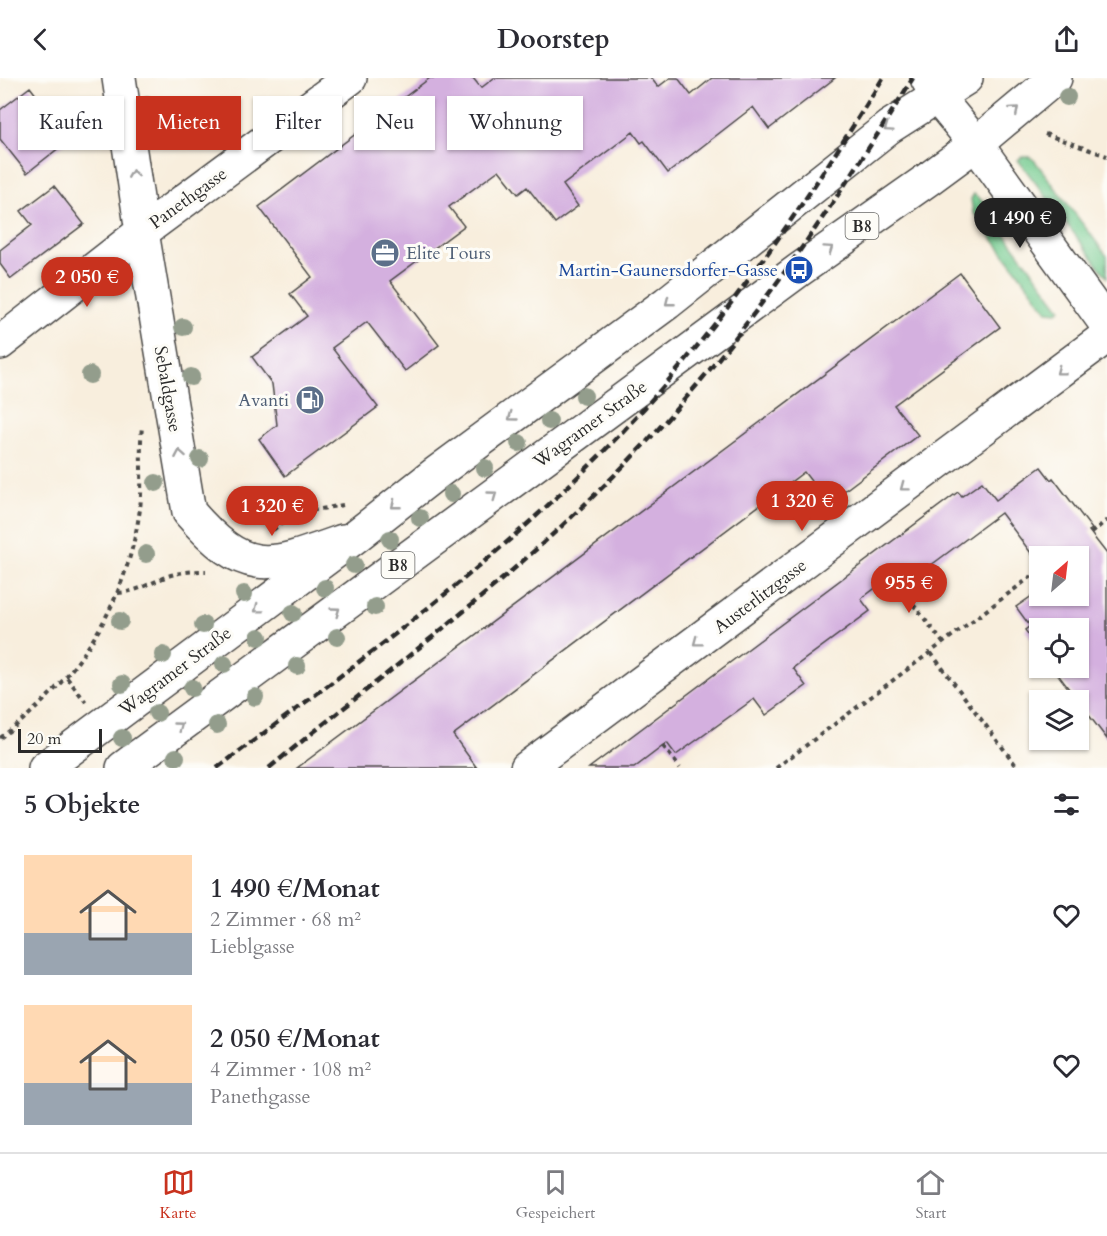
<!DOCTYPE html>
<html lang="de">
<meta charset="utf-8">
<style>
body{margin:0;font-family:Cardo,serif;background:#f7f7f7;color:#2b2b33;height:100vh;display:flex;flex-direction:column;font-size:22px;white-space:nowrap}
*{box-sizing:border-box;margin:0}
p{font-size:20px;color:#7c7c81}
.icon{flex:none;width:33px;height:33px;fill:none;stroke:currentColor;stroke-width:2;stroke-linecap:round;stroke-linejoin:round}
.map{position:relative;height:690px;overflow:hidden}
.drawer{display:flex;flex-direction:column;background:#fff;flex:1}
.drawer>*{flex:none}
.hud{position:absolute;left:18px;top:18px;width:600px;height:54px;display:flex;gap:12px}
.needle{width:39px;rotate:28deg}
.fabs{position:absolute;left:1029px;top:468px;display:grid;gap:12px}
.fabs a{display:grid;place-items:center;width:60px;height:60px;border-radius:0px;background:#fff;box-shadow:0 2px 4px #0004;font-size:30px}
.scale{position:absolute;left:18px;bottom:15px;width:84px;box-sizing:border-box;padding-left:6px;border:3px solid #2b2b2b;border-top:0;font-size:16px;line-height:21px;white-space:nowrap;color:#2b2b2b;-webkit-text-stroke:4px #fdfcf7;paint-order:stroke}
.price{position:absolute;translate:-50% -51px;padding:0 14px;border-radius:21px;background:#c8321e;color:#fff;font-size:20px;line-height:39px;filter:drop-shadow(0 2px 3px #0008)}
.price::after{content:'';position:absolute;left:50%;top:36px;width:18px;height:14px;margin-left:-9px;background:inherit;clip-path:polygon(0 0,100% 0,50% 100%)}
.price.on{background:#222;color:#fff}
ul{padding:0;list-style:none}
li{display:flex;align-items:center;gap:18px;height:150px;padding:0 24px}
li span{display:grid;place-items:center;flex:none;width:168px;height:120px;border-radius:0px;color:#555}
li>.icon{margin-inline-start:auto}
span .icon{width:72px;height:72px;fill:#fffc;stroke-width:1}
li b{font-size:26px}
h2{display:flex;justify-content:space-between;align-items:center;height:72px;padding:0 24px;font-size:26px}
.pill{padding:0 21px;border-radius:0px;background:#fff;box-shadow:0 2px 4px #0004;font-size:21px;line-height:54px}
.pill.on{background:#c8321e;color:#fff}
header{display:flex;justify-content:space-between;align-items:center;height:78px;padding:0 24px;background:#fff;font-size:27px;font-weight:700}
.dock{display:flex;justify-content:space-around;align-items:center;height:84px;border-top:2px solid #e1e1e2;background:#fff;font-size:16px;color:#7c7c81}
.dock a{display:grid;justify-items:center;gap:3px}
.dock .on{color:#c8321e}
.map>svg:first-child{display:block}
.green{fill:#74cb90;stroke:#507b5e;stroke-width:1.5}
.building{fill:#d4b0df}
.lines{fill:none;stroke-linecap:round;stroke-linejoin:round}
.minor-casing{stroke:#4a4846;stroke-width:36}
.major-casing{stroke:#4a4846;stroke-width:36}
.path{stroke:#4a4846;stroke-width:4;stroke-dasharray:4.5 4.5;stroke-linecap:butt}
.minor{stroke:#fff;stroke-width:33}
.major{stroke:#fff;stroke-width:33}
.rail{stroke:#2b2b2b;stroke-width:4.5;stroke-dasharray:9 4.5;stroke-linecap:butt}
.tree{fill:#939d8c}
.oneway{stroke:#a0a0a0}
.labels{text-anchor:middle;stroke-width:6;stroke-linejoin:round;paint-order:stroke}
.shield{fill:#fdfcf7;stroke:#6a6a68;stroke-width:1.5}
.shield-label{font-size:16px;font-weight:bold;fill:#2b2b2b}
.street-label{font-size:18px;fill:#2b2b2b;stroke:#fdfcf7}
.service-label{font-size:18px;fill:#4e5e75;stroke:#fdfcf7;text-anchor:start}
.transit-label{font-size:18px;fill:#164399;stroke:#fdfcf7;text-anchor:end}
</style>
<header><svg class="icon" aria-label="back" viewBox="0 0 24 24"><path d="M15 5l-7 7 7 7"/></svg>Doorstep<svg class="icon" aria-label="share" viewBox="0 0 24 24"><path d="M12 15V3M7 8l5-5 5 5M5 13v7h14v-7"/></svg></header>
<div class="map">
<svg width="1107" height="690" viewBox="0 0 1107 690">
<rect width="100%" height="100%" fill="#fdfcf7"/>
<filter id="ink" filterUnits="userSpaceOnUse"><feTurbulence type="fractalNoise" baseFrequency=".0167" numOctaves="2"/><feDisplacementMap in="SourceGraphic" scale="12" xChannelSelector="R" yChannelSelector="G"/><feConvolveMatrix kernelMatrix="1 2 1 2 8 2 1 2 1" color-interpolation-filters="sRGB"/></filter>
<filter id="wash" filterUnits="userSpaceOnUse"><feTurbulence type="fractalNoise" baseFrequency=".008" numOctaves="4" result="noise"/><feDisplacementMap in="SourceGraphic" scale="24" xChannelSelector="R" yChannelSelector="G"/><feGaussianBlur stdDeviation="1.35" result="paint"/><feColorMatrix in="noise" values="0 0 0 0 0 0 0 0 0 0 0 0 0 0 0 0 0 1.4 0 .05"/><feComposite in="paint" operator="in"/></filter>
<g filter="url(#wash)">
<rect width="100%" height="100%" fill="#f8eedd"/>
<path class="green" d="M 1022,79 L 1030,79 L 1035,83 L 1107,178 L 1107,199 L 1018,82 Z
M 974,116 L 1005,143 L 999,148 L 1061,231 L 1058,234 L 1047,233 L 973,134 L 971,121 Z"/>
<g id="blocks">
<path class="building" d="M 430,0 L 473,0 L 481,10 L 494,0 L 651,0 L 658,9 L 670,0 L 678,0 L 691,17 L 712,0 L 835,0 L 769,51 L 753,29 L 668,95 L 644,63 L 641,65 L 633,54 L 563,107 L 578,128 L 555,145 L 527,109 L 518,116 L 499,92 L 449,129 L 464,148 L 390,203 L 439,267 L 405,293 L 367,244 L 332,270 L 378,329 L 285,398 L 259,361 L 277,347 L 272,306 L 252,279 L 307,238 L 290,216 L 312,199 L 259,129 Z
M 30,9 L 70,61 L 27,95 L 0,61 L 0,32 Z
M 54,108 L 84,146 L 11,201 L 0,186 L 0,172 L 32,147 L 21,133 Z
M 960,195 L 1000,249 L 894,327 L 918,357 L 828,425 L 804,394 L 453,657 L 477,690 L 297,690 Z
M 1041,389 L 1051,402 L 1053,400 L 1092,451 L 1089,453 L 1107,476 L 1107,661 L 1053,590 L 1078,590 L 1078,550 L 1040,550 L 1040,572 L 1025,552 L 1030,548 L 1016,529 L 1032,518 L 1078,518 L 1078,478 L 1040,478 L 1040,487 L 1001,435 L 907,505 L 898,493 L 861,521 L 870,533 L 793,590 L 806,608 L 766,637 L 754,621 L 676,677 L 667,665 L 634,690 L 589,690 L 958,414 L 962,418 L 982,404 L 996,422 Z"/>
</g>
</g>
<g filter="url(#ink)">
<use href="#blocks" fill-opacity="0" stroke="#4a4846" stroke-width="1.5"/>
<g class="lines">
<g class="minor-casing">
<path id="minor" d="M 119,0 L 142,154 L 189,434 C 246,500 268,490 343,463
M 927,0 L 938,20 L 976,66 L 1107,247
M 0,265 L 142,154 L 350,0
M 527,690 L 1107,258"/>
</g>
<g class="major-casing">
<path id="major" d="M 45,690 L 356,458 L 435,396 L 667,225 L 889,49 L 966,0
M 123,690 L 799,192 L 927,102 L 976,66 L 1055,0"/>
</g>
<path class="path" d="M 1045,56 L 1107,78
M 273,452 L 294,436 L 343,427
M 1091,455 L 1107,442
M 891,498 L 944,566
M 118,515 C 137,514 150,505 168,498 C 180,494 193,493 206,493
M 931,575 L 1018,690
M 67,600 L 86,624
M 0,660 C 77,603 126,528 140,431 C 143,404 139,376 142,349
M 663,668 L 680,690
M 776,690 L 1040,492"/>
<use href="#minor" class="minor"/>
<use href="#major" class="major"/>
<path class="rail" d="M 217,690 C 346,594 476,500 590,387 C 706,272 798,138 883,0
M 269,690 C 394,588 524,493 635,376 C 744,262 830,133 913,0"/>
</g>
<g class="tree">
<circle cx="1067" cy="19" r="9"/>
<circle cx="147" cy="27" r="9"/>
<circle cx="108" cy="45" r="9"/>
<circle cx="183" cy="249" r="9"/>
<circle cx="90" cy="297" r="9"/>
<circle cx="191" cy="299" r="9"/>
<circle cx="584" cy="318" r="9"/>
<circle cx="549" cy="343" r="9"/>
<circle cx="519" cy="365" r="9"/>
<circle cx="200" cy="381" r="9"/>
<circle cx="485" cy="390" r="9"/>
<circle cx="156" cy="405" r="9"/>
<circle cx="451" cy="416" r="9"/>
<circle cx="420" cy="440" r="9"/>
<circle cx="390" cy="461" r="9"/>
<circle cx="146" cy="476" r="9"/>
<circle cx="354" cy="487" r="9"/>
<circle cx="325" cy="510" r="9"/>
<circle cx="244" cy="516" r="9"/>
<circle cx="375" cy="529" r="9"/>
<circle cx="293" cy="535" r="9"/>
<circle cx="120" cy="543" r="9"/>
<circle cx="203" cy="547" r="9"/>
<circle cx="259" cy="559" r="9"/>
<circle cx="337" cy="559" r="9"/>
<circle cx="163" cy="577" r="9"/>
<circle cx="224" cy="586" r="9"/>
<circle cx="297" cy="588" r="9"/>
<circle cx="122" cy="606" r="9"/>
<circle cx="192" cy="610" r="9"/>
<circle cx="255" cy="619" r="9"/>
<circle cx="157" cy="635" r="9"/>
<circle cx="217" cy="647" r="9"/>
<circle cx="122" cy="660" r="9"/>
<circle cx="176" cy="679" r="9"/>
</g>
<defs><path id="oneway-chevron" d="M-2-3.5L2.5 0L-2 3.5" fill="none" stroke-width="1.6" stroke-linecap="round" stroke-linejoin="round" transform="scale(1.5)"/></defs>
<g class="oneway">
<use href="#oneway-chevron" transform="translate(1015 32) rotate(-41)"/>
<use href="#oneway-chevron" transform="translate(888 50) rotate(145)"/>
<use href="#oneway-chevron" transform="translate(133 96) rotate(-98)"/>
<use href="#oneway-chevron" transform="translate(829 171) rotate(-35)"/>
<use href="#oneway-chevron" transform="translate(669 224) rotate(142)"/>
<use href="#oneway-chevron" transform="translate(1060 293) rotate(143)"/>
<use href="#oneway-chevron" transform="translate(512 339) rotate(144)"/>
<use href="#oneway-chevron" transform="translate(180 376) rotate(-100)"/>
<use href="#oneway-chevron" transform="translate(904 409) rotate(143)"/>
<use href="#oneway-chevron" transform="translate(493 417) rotate(-36)"/>
<use href="#oneway-chevron" transform="translate(395 427) rotate(142)"/>
<use href="#oneway-chevron" transform="translate(258 531) rotate(143)"/>
<use href="#oneway-chevron" transform="translate(336 533) rotate(-36)"/>
<use href="#oneway-chevron" transform="translate(697 564) rotate(143)"/>
<use href="#oneway-chevron" transform="translate(179 648) rotate(-36)"/>
</g>
</g>
<defs>
<g id="office-disc" transform="scale(1.5)"><circle r="9.5" fill="#5c6f8a" stroke="#fdfcf7"/><path d="M-6-3h4V-5.5h4V-3h4V5H-6ZM-1-4.5V-3h2v-1.5ZM-6 0V1H6V0Z" fill="#fff"/></g>
<g id="bus-disc" transform="scale(1.5)"><circle r="9.5" fill="#1a4fb4" stroke="#fdfcf7"/><path d="M-5-6H5V4H4V6H2V4H-2V6H-4V4H-5ZM-3.5-4V0h7V-4ZM-3.5 1.2v1.5H-2V1.2ZM2 1.2v1.5H3.5V1.2Z" fill="#fff"/></g>
<g id="fuel-disc" transform="scale(1.5)"><circle r="9.5" fill="#5c6f8a" stroke="#fdfcf7"/><path d="M-5.5-6h7V0h2V4h1.3V-2.5L3-4.5l.8-.8L6-3V5H2.5V1h-1V6h-7ZM-4.2-4.7v3.2H.2V-4.7Z" fill="#fff"/></g>
</defs>
<g fill-rule="evenodd">
<use href="#office-disc" x="385" y="175"/>
<use href="#bus-disc" x="799" y="192"/>
<use href="#fuel-disc" x="310" y="322"/>
</g>
<g class="labels">
<g class="shield">
<rect x="845.5" y="135" width="33" height="26" rx="4.5"/>
<rect x="381.5" y="474" width="33" height="26" rx="4.5"/>
</g>
<g class="shield-label">
<text x="862" y="154">B8</text>
<text x="398" y="493">B8</text>
</g>
<g class="street-label">
<text transform="translate(188 120) rotate(-36)" y="6">Panethgasse</text>
<text transform="translate(168 311) rotate(80)" y="6">Sebaldgasse</text>
<text transform="translate(590 346) rotate(-36)" y="6">Wagramer Straße</text>
<text transform="translate(760 518) rotate(-37)" y="6">Austerlitzgasse</text>
<text transform="translate(175 593) rotate(-37)" y="6">Wagramer Straße</text>
</g>
<g class="service-label">
<text x="406" y="181">Elite Tours</text>
<text x="289" y="328" text-anchor="end">Avanti</text>
</g>
<g class="transit-label">
<text x="778" y="198">Martin-Gaunersdorfer-Gasse</text>
</g>
</g>
</svg>
<div class="fabs">
<a><svg class="needle" viewBox="-14 -14 28 28"><path d="M0-13l5 13h-10z" fill="#e53935"/><path d="M0 13l5-13h-10z" fill="#7c7c81"/></svg></a>
<a><svg class="icon" aria-label="locate" viewBox="0 0 24 24"><circle cx="12" cy="12" r="6"/><path d="M12 2v4M12 18v4M2 12h4M18 12h4"/></svg></a>
<a><svg class="icon" aria-label="layers" viewBox="0 0 24 24"><path d="M12 4l9 5-9 5-9-5zM3 14l9 5 9-5"/></svg></a>
</div>
<div class="scale">20 m</div>
<b class="price on" style="left:1020px;top:171px">1 490 €</b>
<b class="price" style="left:87px;top:230px">2 050 €</b>
<b class="price" style="left:802px;top:454px">1 320 €</b>
<b class="price" style="left:272px;top:459px">1 320 €</b>
<b class="price" style="left:909px;top:536px">955 €</b>
<div class="hud">
<a class="pill">Kaufen</a>
<a class="pill on">Mieten</a>
<a class="pill">Filter</a>
<a class="pill">Neu</a>
<a class="pill">Wohnung</a>
</div>
</div>
<section class="drawer">
<h2>5 Objekte<svg class="icon" aria-label="filters" viewBox="0 0 24 24"><path d="M4 7h16M4 17h16"/><circle cx="9" cy="7" r="2"/><circle cx="15" cy="17" r="2"/></svg></h2>
<ul>
<li><span style="background:linear-gradient(#ffd9b3 65%,#9aa5b1 0)"><svg class="icon" aria-label="home" viewBox="0 0 24 24"><path d="M3 11l9-7 9 7M6 9v11h12V9"/></svg></span><div><b>1 490 €/Monat</b><p>2 Zimmer · 68 m²</p><p>Lieblgasse</p></div><svg class="icon" aria-label="heart" viewBox="0 0 24 24"><path d="M12 20l-8-8c-3-5 5-10 8-4 3-6 11-1 8 4z"/></svg></li>
<li><span style="background:linear-gradient(#ffd9b3 65%,#9aa5b1 0)"><svg class="icon" aria-label="home" viewBox="0 0 24 24"><path d="M3 11l9-7 9 7M6 9v11h12V9"/></svg></span><div><b>2 050 €/Monat</b><p>4 Zimmer · 108 m²</p><p>Panethgasse</p></div><svg class="icon" aria-label="heart" viewBox="0 0 24 24"><path d="M12 20l-8-8c-3-5 5-10 8-4 3-6 11-1 8 4z"/></svg></li>
</ul>
</section>
<nav class="dock">
<a class="on"><svg class="icon" aria-label="map" viewBox="0 0 24 24"><path d="M3 6l6-2 6 2 6-2v14l-6 2-6-2-6 2zM9 4v14M15 6v14"/></svg>Karte</a>
<a><svg class="icon" aria-label="saved" viewBox="0 0 24 24"><path d="M7 4h10v16l-5-4-5 4z"/></svg>Gespeichert</a>
<a><svg class="icon" aria-label="home" viewBox="0 0 24 24"><path d="M3 11l9-7 9 7M6 9v11h12V9"/></svg>Start</a>
</nav>
